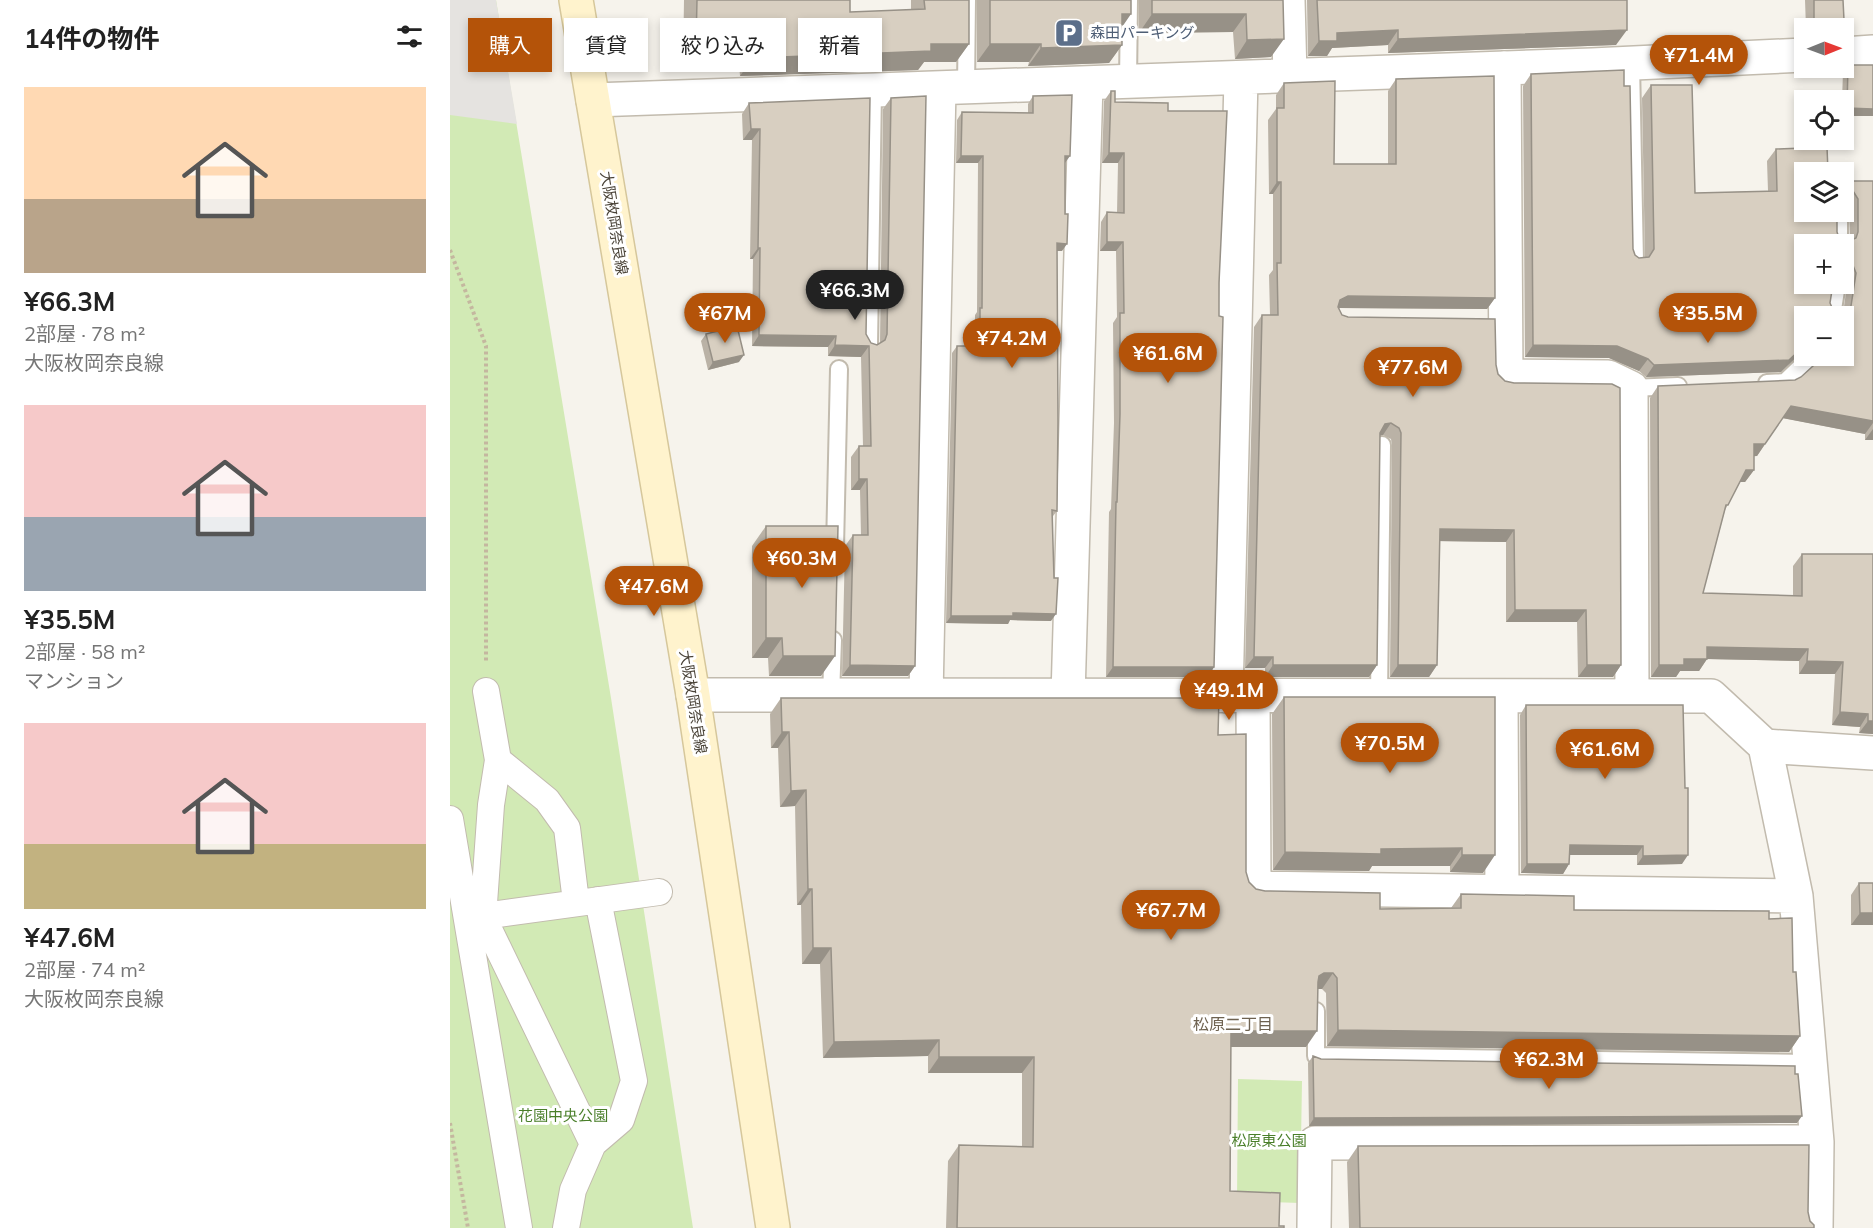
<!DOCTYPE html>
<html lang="ja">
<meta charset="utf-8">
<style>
body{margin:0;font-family:Mulish,"Noto Sans JP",sans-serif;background:#f6f6f6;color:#222;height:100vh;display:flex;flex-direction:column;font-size:22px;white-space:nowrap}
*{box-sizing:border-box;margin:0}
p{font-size:20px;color:#767676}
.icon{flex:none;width:33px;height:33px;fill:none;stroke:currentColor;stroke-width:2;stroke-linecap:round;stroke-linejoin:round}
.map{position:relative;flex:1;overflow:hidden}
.panel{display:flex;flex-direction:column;background:#fff;width:450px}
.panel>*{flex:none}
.top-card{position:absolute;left:18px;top:18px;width:570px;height:54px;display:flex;gap:12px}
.needle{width:39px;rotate:89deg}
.controls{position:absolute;left:1344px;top:18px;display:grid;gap:12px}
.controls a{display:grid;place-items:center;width:60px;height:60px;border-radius:0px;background:#fff;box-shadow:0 3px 9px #0003;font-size:30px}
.price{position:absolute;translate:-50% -51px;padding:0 14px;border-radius:21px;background:#b45309;color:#fff;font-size:20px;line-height:39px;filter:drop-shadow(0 2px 3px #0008)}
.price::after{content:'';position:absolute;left:50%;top:36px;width:18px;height:14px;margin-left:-9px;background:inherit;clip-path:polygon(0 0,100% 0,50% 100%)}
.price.active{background:#222;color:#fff}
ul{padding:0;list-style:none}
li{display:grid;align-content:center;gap:12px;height:318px;padding:0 24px}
li span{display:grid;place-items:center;height:186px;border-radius:0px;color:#555}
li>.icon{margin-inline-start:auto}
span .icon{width:108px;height:108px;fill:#fffc;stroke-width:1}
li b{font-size:26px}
h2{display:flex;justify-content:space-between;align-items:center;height:72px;padding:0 24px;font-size:26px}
.pill{padding:0 21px;border-radius:0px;background:#fff;box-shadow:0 3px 9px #0003;font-size:21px;line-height:54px}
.pill.active{background:#b45309;color:#fff}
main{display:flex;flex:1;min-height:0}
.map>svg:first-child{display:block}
.green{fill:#d2eab5}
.parking{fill:#e5e3e0}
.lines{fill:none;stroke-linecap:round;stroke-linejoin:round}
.service-casing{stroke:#c2bbae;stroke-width:20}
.pedestrian-casing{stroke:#c2bbae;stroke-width:28}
.minor-casing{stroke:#c2bbae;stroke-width:36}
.secondary-casing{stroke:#d6c79b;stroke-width:36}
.path{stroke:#c4b79f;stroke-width:4;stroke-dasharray:3 3;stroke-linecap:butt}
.service{stroke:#fff;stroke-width:16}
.pedestrian{stroke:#fff;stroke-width:26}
.minor{stroke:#fff;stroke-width:33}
.secondary{stroke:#fff3cd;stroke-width:33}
.wall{fill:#bab2a6;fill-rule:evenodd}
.shaded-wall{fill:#979187}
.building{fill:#d8cfc1;stroke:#979187;stroke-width:1.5;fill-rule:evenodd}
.labels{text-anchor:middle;stroke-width:6;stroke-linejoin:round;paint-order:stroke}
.service-label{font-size:15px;fill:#4e5e75;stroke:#fff;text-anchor:start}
.street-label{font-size:15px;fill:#4b4439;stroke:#fff}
.park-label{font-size:15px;fill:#4a7f2a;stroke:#fff}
.neighbourhood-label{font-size:16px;fill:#6e6250;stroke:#fff}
</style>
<main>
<section class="panel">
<h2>14件の物件<svg class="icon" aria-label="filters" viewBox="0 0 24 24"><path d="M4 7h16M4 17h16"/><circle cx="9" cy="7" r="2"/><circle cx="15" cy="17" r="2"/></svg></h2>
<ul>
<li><span style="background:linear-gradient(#ffd9b3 60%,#b9a48a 0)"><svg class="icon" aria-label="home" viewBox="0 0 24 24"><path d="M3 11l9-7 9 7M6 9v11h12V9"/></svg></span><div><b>¥66.3M</b><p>2部屋 · 78 m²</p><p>大阪枚岡奈良線</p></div></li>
<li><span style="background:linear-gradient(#f6c9c9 60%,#9aa5b1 0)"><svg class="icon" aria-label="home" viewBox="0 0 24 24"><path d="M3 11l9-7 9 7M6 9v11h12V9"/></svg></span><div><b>¥35.5M</b><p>2部屋 · 58 m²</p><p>マンション</p></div></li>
<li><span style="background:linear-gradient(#f6c9c9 65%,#c2b280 0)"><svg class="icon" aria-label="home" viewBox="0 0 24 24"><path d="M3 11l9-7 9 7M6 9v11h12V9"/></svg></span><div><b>¥47.6M</b><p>2部屋 · 74 m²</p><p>大阪枚岡奈良線</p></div></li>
</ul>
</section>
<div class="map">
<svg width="1423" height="1228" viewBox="0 0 1423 1228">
<rect width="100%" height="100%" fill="#f6f3ec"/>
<path class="green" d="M 0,0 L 46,0 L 161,698 L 243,1228 L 0,1228 Z
M 788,1079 L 852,1081 L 850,1203 L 787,1201 Z"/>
<path class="parking" d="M 0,0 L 46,0 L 67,124 L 0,115 Z"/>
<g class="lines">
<g class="service-casing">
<path id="service" d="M 1181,63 L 1185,261
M 678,82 L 679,0
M 516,88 L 517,0
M 1389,212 L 1389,244
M 1382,316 L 1387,284
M 419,345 L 423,91
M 1317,383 L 1335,382 L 1362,356
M 1181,388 L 1228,386
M 385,548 L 389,369
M 381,696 L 383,640
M 929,696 L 932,445
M 866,1011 L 866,1056 L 1361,1063"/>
</g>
<g class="pedestrian-casing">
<path id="pedestrian" d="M 36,691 L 48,760
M 0,819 L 69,1228
M 19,918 L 209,892
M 143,1144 L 171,1120 L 184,1081 L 148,900
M 116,1228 L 123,1190 L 143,1144 L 33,917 L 41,805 L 48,760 L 97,800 L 117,828 L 126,902"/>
</g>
<g class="minor-casing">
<path id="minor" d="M 838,0 L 840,76
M 1394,54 L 1423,52
M 1054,68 L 1056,376 L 1158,377 L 1181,388 L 1182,696
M 143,100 L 1142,65 L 1354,55
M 243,695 L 1261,696 L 1315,746 L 1346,896 L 1367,1142 L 1366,1228
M 476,696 L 489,88
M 618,696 L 636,83
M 776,696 L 791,78
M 803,696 L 804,888 L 1346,896
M 1051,696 L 1052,892
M 1315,746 L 1423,753
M 864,1228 L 865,1143 L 1367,1142"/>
</g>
<g class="secondary-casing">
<path id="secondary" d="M 126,0 L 243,695 L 323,1228"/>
</g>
<path class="path" d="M 0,250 L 36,346 L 36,661
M 0,1123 L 18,1228"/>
<use href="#service" class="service"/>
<use href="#pedestrian" class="pedestrian"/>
<use href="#minor" class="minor"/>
<use href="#secondary" class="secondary"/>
</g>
<path class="wall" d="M 234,0 L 400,0 L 400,12 L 461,10 L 461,0 L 519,0 L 519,44 L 506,62 L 474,62 L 468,70 L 290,76 L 289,64 L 233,62 Z
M 527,0 L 681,0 L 672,27 L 672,45 L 659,63 L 578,66 L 579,62 L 527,62 Z
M 689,0 L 833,0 L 821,57 L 785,59 L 783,32 L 689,33 Z
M 857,0 L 1177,0 L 1166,45 L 938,53 L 938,45 L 882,48 L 877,56 L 858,56 Z
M 1355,0 L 1393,0 L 1388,28 L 1356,28 Z
M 1398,65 L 1423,65 L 1423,116 L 1394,116 L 1394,100 L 1392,100 L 1393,72 Z
M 1081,74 L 1174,86 L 1183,249 L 1185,255 L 1189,258 L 1195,258 L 1192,98 L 1201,85 L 1245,193 L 1318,191 L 1317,161 L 1326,149 L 1354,172 L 1387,232 L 1389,238 L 1397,242 L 1400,241 L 1399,211 L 1395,203 L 1394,181 L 1423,181 L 1423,440 L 1415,440 L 1415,434 L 1333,418 L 1307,456 L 1304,456 L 1304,470 L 1295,482 L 1290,482 L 1275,510 L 1253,593 L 1343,596 L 1343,566 L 1352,554 L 1423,554 L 1423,734 L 1409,733 L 1410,727 L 1382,725 L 1385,674 L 1349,674 L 1349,661 L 1257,659 L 1249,671 L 1230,671 L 1226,677 L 1201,677 L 1200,398 L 1208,386 L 1345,380 L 1351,377 L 1372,357 L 1372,356 L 1394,356 L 1394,316 L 1354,316 L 1331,372 L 1196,377 L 1189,371 L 1159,358 L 1075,357 L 1073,86 ZM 1354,244 L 1394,244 L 1394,276 L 1397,285 L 1393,314 L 1389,314 L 1384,312 Z
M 946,79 L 1045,298 L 1037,309 L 890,308 L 889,308 L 892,315 L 1046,365 L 1048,374 L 1171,665 L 1163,677 L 1128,677 L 1127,622 L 1056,622 L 1056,542 L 990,541 L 987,665 L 979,677 L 940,677 L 942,445 L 941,439 L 933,435 L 930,435 L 927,665 L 919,677 L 815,677 L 815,668 L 795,668 L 804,327 L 812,315 L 820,315 L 819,275 L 823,270 L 823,194 L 819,194 L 818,120 L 826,109 L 826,95 L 834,83 L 884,164 L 938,164 L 938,91 Z
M 661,91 L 665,102 L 718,111 L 769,283 L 764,667 L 758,677 L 656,677 L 659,512 L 661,509 L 664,423 L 663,323 L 667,317 L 666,251 L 650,251 L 651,222 L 657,212 L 667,213 L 668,163 L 652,163 L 654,101 Z
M 583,96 L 615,163 L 612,251 L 607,251 L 607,511 L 603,516 L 601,621 L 560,620 L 558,624 L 496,623 L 502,353 L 507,346 L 525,346 L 525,315 L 527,312 L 528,163 L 506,163 L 507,120 L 512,112 L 578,113 L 578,104 Z
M 441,98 L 465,666 L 458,676 L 392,676 L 395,546 L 403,535 L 411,535 L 410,490 L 401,490 L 401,457 L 409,446 L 413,446 L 411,357 L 378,356 L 378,347 L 302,346 L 303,259 L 300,259 L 302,140 L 293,140 L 292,114 L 299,103 L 416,334 L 421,343 L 427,345 L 430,343 L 433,109 Z
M 256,334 L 289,362 L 258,370 L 251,341 Z
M 316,526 L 371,676 L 319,676 L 318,658 L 302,658 L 302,546 Z
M 834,697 L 1045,697 L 1033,873 L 1000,872 L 1000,866 L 922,866 L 919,871 L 823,870 L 822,714 Z
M 331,698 L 768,735 L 796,872 L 799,882 L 806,889 L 815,891 L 930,909 L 1001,908 L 1011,894 L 1124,910 L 1319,919 L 1343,972 L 1350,1036 L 1339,1052 L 877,1046 L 876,993 L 872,989 L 867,989 L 856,1047 L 781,1047 L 780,1191 L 829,1226 L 834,1228 L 496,1228 L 498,1161 L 509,1145 L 572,1147 L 572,1073 L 478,1073 L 478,1056 L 373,1058 L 370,964 L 352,964 L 351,905 L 347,905 L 345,806 L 330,807 L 328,748 L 321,748 L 320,714 Z
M 1076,705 L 1232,864 L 1187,865 L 1187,855 L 1120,855 L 1119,864 L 1113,874 L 1071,873 L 1070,715 Z
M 1409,883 L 1423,883 L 1423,925 L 1401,925 L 1401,895 Z
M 863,1056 L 871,1059 L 1347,1123 L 859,1126 L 858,1063 Z
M 908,1146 L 1358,1212 L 1360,1221 L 1364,1228 L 899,1228 L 897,1162 Z"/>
<path class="shaded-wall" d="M 672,14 L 681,14 L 668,33 Z
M 702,14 L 796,14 L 783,32 L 689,33 Z
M 1394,20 L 1388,28 L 1359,28 L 1364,21 Z
M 948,30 L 938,45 L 882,48 L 877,56 L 858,56 L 869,41 L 887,33 Z
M 1177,30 L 1166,45 L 938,53 L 948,39 Z
M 834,39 L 821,57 L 785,59 L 797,40 Z
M 246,44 L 302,45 L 289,64 L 233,62 Z
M 481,44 L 519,44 L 506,62 L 474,62 L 468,70 L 290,76 L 303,58 Z
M 540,44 L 591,44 L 579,62 L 527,62 Z
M 672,45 L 659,63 L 578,66 L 591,48 Z
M 1397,108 L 1423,109 L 1423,116 L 1394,116 L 1394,114 Z
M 301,129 L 310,129 L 302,140 L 293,140 Z
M 659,153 L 674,153 L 668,163 L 652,163 Z
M 511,156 L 533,156 L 528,163 L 506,163 Z
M 615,156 L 620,156 L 615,163 Z
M 827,182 L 831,182 L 823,194 L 819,194 Z
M 1397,189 L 1403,191 L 1395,203 L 1394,203 L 1394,191 Z
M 657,242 L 673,242 L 666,251 L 650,251 Z
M 607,243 L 617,244 L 612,251 L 602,251 Z
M 308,248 L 310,248 L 303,259 L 300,259 Z
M 1394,262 L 1402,263 L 1394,275 Z
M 898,296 L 1045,298 L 1037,309 L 890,308 L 881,312 L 890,300 Z
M 309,335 L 386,336 L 378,347 L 302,346 Z
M 385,345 L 419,346 L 411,357 L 378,356 Z
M 1083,345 L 1167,346 L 1198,359 L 1189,371 L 1159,358 L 1075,357 Z
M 1354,346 L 1354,350 L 1331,372 L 1196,377 L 1204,365 Z
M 294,355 L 289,362 L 258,370 L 263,362 Z
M 1341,406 L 1423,421 L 1423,423 L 1415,434 L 1332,418 Z
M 941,423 L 933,435 L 926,436 L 935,424 Z
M 1423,429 L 1423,440 L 1415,440 Z
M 1304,444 L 1315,444 L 1307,456 L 1295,457 Z
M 1296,470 L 1304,470 L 1295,482 L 1287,482 Z
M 409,479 L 417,479 L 410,490 L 401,490 Z
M 990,529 L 1064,530 L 1056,542 L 982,541 Z
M 1065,610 L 1136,610 L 1127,622 L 1056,622 Z
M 563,613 L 606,614 L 601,621 L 560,620 L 558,624 L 496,623 L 501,616 Z
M 316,638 L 332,638 L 318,658 L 302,658 Z
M 1257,647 L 1358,649 L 1349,661 L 1257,659 L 1249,671 L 1230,671 L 1226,677 L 1201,677 L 1209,665 L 1234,659 Z
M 333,656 L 385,656 L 371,676 L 319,676 Z
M 804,657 L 823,657 L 815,668 L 795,668 Z
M 1357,661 L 1393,662 L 1385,674 L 1349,674 Z
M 400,665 L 465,666 L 458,676 L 392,676 Z
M 823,665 L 927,665 L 919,677 L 815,677 Z
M 948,665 L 987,665 L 979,677 L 940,677 Z
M 1137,665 L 1171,665 L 1163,677 L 1128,677 Z
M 663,667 L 764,667 L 758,677 L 656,677 Z
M 1390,712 L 1418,714 L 1410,727 L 1382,725 Z
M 1418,721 L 1423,721 L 1423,734 L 1409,733 Z
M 332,732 L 339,732 L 328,748 L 321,748 Z
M 356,790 L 345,806 L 330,807 L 341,791 Z
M 1120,845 L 1193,846 L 1187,855 L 1114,855 Z
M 1012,848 L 1000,866 L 922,866 L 919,871 L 823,870 L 835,852 L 931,849 Z
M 1012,855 L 1045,855 L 1033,873 L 1000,872 Z
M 1238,855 L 1232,864 L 1187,865 L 1193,856 Z
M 1077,864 L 1119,864 L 1113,874 L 1071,873 Z
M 358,889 L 362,889 L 351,905 L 347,905 Z
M 1410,913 L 1423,913 L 1423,925 L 1401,925 Z
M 363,948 L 381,948 L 370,964 L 352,964 Z
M 874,973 L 883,973 L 872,989 L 862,989 L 869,976 Z
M 888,1030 L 1350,1036 L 1339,1052 L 877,1046 Z
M 781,1031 L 867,1031 L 856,1047 L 770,1047 Z
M 489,1040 L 478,1056 L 373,1058 L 384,1042 Z
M 489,1057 L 584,1057 L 572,1073 L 478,1073 Z
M 1352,1116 L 1347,1123 L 859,1126 L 864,1118 Z"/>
<path class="building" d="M 247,0 L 400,0 L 400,12 L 475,9 L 474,0 L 519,0 L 519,44 L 481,44 L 481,51 L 303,58 L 302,45 L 246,44 Z
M 540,0 L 681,0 L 681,14 L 672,14 L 672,45 L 591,48 L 591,44 L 540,44 Z
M 702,0 L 833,0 L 834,39 L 797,40 L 796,14 L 702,14 Z
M 867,0 L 1177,0 L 1177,30 L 948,39 L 948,30 L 887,33 L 887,41 L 869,41 Z
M 1364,0 L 1393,0 L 1394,20 L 1364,21 Z
M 1398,65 L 1423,65 L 1423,109 L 1397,108 Z
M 1174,70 L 1174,86 L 1180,86 L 1183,249 L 1185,255 L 1189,258 L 1199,257 L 1204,249 L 1201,85 L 1242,85 L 1245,193 L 1327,191 L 1326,149 L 1377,147 L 1378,172 L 1354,172 L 1354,212 L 1387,212 L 1387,232 L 1389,238 L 1397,242 L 1406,238 L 1408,232 L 1408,199 L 1403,191 L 1397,189 L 1394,191 L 1394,181 L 1423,181 L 1423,421 L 1341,406 L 1315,444 L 1304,444 L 1304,470 L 1296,470 L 1278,505 L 1276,505 L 1253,593 L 1352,596 L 1352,554 L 1423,554 L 1423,721 L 1418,721 L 1418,714 L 1390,712 L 1393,662 L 1357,661 L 1358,649 L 1257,647 L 1257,659 L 1234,659 L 1234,665 L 1209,665 L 1208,386 L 1345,380 L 1351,377 L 1374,356 L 1394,356 L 1394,316 L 1354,316 L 1354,346 L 1339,360 L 1204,365 L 1198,359 L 1167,346 L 1083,345 L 1081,74 ZM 1354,244 L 1394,244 L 1394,262 L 1402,263 L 1406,273 L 1401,306 L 1395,313 L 1389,314 L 1384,312 L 1380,303 L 1383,284 L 1354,284 Z
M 1044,76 L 1045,298 L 898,296 L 890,300 L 888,307 L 892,315 L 898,317 L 1045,319 L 1046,365 L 1048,374 L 1055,381 L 1064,383 L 1162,384 L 1170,388 L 1171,665 L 1137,665 L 1136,610 L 1065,610 L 1064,530 L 990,529 L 987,665 L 948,665 L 951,433 L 949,428 L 941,423 L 935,424 L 930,433 L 927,665 L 823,665 L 823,657 L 804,657 L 812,315 L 828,315 L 827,263 L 831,263 L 831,182 L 827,182 L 827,108 L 834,108 L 834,83 L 885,81 L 884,164 L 946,164 L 946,79 Z
M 661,91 L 665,91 L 665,102 L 718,103 L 718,111 L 777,111 L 769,283 L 769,316 L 773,317 L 764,667 L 663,667 L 666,502 L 667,502 L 670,414 L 670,313 L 674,313 L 673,242 L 657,242 L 657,212 L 674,213 L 674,153 L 659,153 Z
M 622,95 L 620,156 L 615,156 L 615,214 L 618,214 L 617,244 L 607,243 L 608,422 L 607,511 L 602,510 L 604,578 L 608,578 L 606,614 L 563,613 L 563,616 L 501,616 L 507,346 L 530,346 L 530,308 L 532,308 L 533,156 L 511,156 L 512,112 L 583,113 L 583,96 Z
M 476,96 L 465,666 L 400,665 L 403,535 L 418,535 L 417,479 L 409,479 L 409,446 L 421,446 L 419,346 L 385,345 L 386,336 L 309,335 L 310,248 L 308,248 L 310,129 L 301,129 L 299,103 L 420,98 L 416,334 L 421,343 L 427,345 L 435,340 L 437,334 L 441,98 Z
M 287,326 L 294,355 L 263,362 L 256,334 Z
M 316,526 L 388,526 L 385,656 L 333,656 L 332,638 L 316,638 Z
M 834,697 L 1045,697 L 1045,855 L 1012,855 L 1012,848 L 931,849 L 931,854 L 835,852 Z
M 331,698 L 769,698 L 768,735 L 796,734 L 796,872 L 799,882 L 806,889 L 815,891 L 930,893 L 930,909 L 1011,908 L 1011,894 L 1124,896 L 1124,910 L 1319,911 L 1319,919 L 1342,918 L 1343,972 L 1346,972 L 1350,1036 L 888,1030 L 887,978 L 883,973 L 874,973 L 869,976 L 868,982 L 867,1031 L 781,1031 L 780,1191 L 830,1193 L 829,1226 L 834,1226 L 834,1228 L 507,1228 L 509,1145 L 583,1147 L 584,1057 L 489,1057 L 489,1040 L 384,1042 L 381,948 L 363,948 L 362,889 L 358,889 L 356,790 L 341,791 L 339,732 L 332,732 Z
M 1076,705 L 1233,705 L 1235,788 L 1238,788 L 1238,855 L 1193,856 L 1193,846 L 1120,845 L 1119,864 L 1077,864 Z
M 1409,883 L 1423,883 L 1423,913 L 1410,913 Z
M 863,1056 L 871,1059 L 1345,1066 L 1345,1074 L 1348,1074 L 1352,1116 L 864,1118 Z
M 1359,1145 L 1358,1212 L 1360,1221 L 1364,1225 L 1364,1228 L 910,1228 L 908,1146 Z"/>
<defs>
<g id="parking-square" transform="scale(1.5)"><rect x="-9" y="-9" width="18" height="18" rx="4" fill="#5c6f8a" stroke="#fff"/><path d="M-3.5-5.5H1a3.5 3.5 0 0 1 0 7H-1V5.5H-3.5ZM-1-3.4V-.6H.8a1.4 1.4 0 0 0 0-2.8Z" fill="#fff"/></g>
</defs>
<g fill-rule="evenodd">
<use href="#parking-square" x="619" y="33"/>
</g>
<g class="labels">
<g class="service-label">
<text x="640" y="38">森田パーキング</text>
</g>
<g class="street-label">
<text transform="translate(164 223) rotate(81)" y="5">大阪枚岡奈良線</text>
<text transform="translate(243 702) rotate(81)" y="5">大阪枚岡奈良線</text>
</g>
<g class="park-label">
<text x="113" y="1121">花園中央公園</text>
<text x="819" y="1146">松原東公園</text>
</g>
<g class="neighbourhood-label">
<text x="783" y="1030">松原二丁目</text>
</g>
</g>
</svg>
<div class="controls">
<a><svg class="needle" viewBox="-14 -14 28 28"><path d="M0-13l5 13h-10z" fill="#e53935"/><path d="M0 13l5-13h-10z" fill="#767676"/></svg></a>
<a><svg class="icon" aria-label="locate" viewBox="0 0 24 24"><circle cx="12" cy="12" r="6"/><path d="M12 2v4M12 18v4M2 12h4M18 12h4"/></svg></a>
<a><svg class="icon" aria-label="layers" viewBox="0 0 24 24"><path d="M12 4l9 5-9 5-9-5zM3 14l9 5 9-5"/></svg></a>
<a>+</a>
<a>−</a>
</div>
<b class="price" style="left:1249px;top:86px">¥71.4M</b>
<b class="price active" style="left:405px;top:321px">¥66.3M</b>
<b class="price" style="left:275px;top:344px">¥67M</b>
<b class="price" style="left:1258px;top:344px">¥35.5M</b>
<b class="price" style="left:562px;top:369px">¥74.2M</b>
<b class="price" style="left:718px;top:384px">¥61.6M</b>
<b class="price" style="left:963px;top:398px">¥77.6M</b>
<b class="price" style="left:352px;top:589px">¥60.3M</b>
<b class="price" style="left:204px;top:617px">¥47.6M</b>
<b class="price" style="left:779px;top:721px">¥49.1M</b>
<b class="price" style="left:940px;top:774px">¥70.5M</b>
<b class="price" style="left:1155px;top:780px">¥61.6M</b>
<b class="price" style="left:721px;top:941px">¥67.7M</b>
<b class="price" style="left:1099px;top:1090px">¥62.3M</b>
<div class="top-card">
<a class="pill active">購入</a>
<a class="pill">賃貸</a>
<a class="pill">絞り込み</a>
<a class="pill">新着</a>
</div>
</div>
</main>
